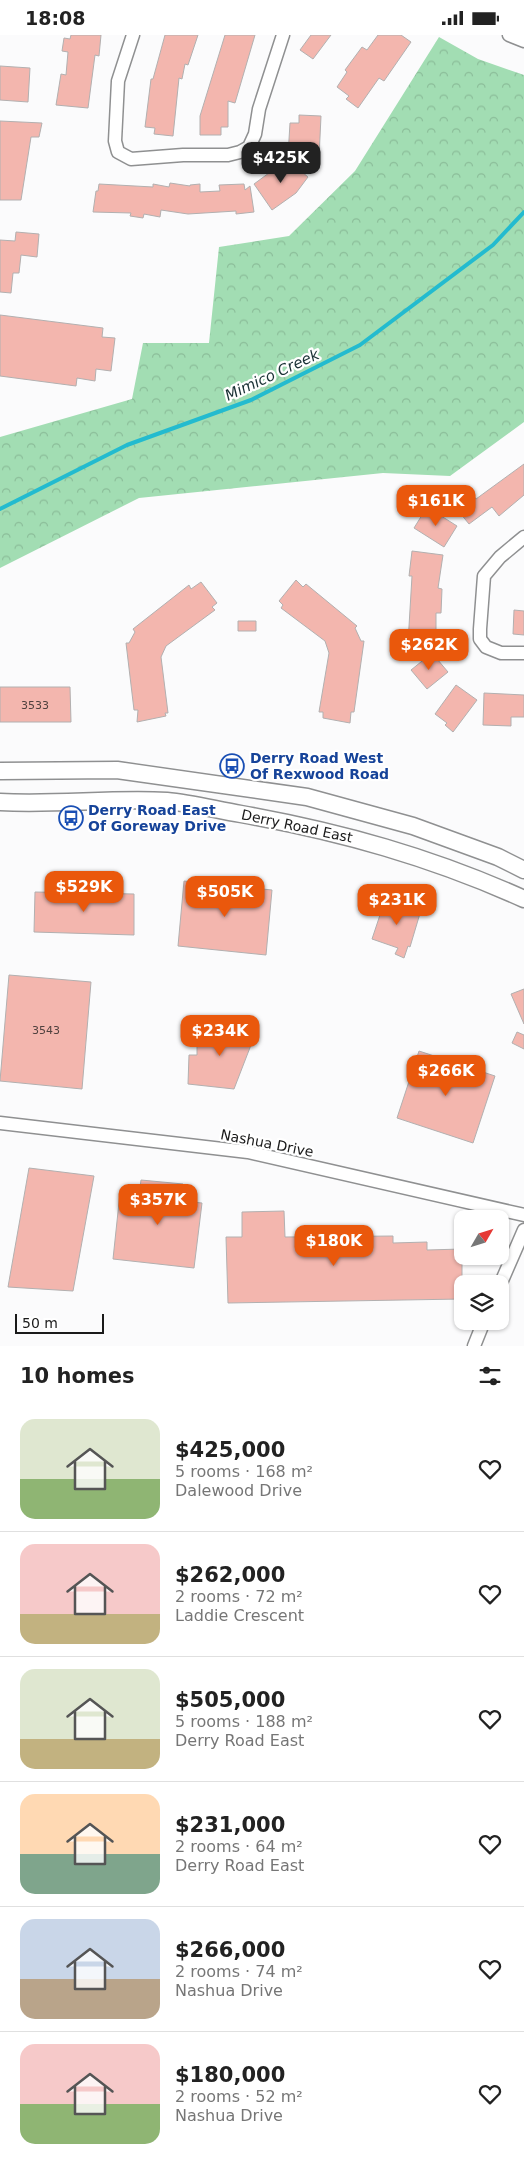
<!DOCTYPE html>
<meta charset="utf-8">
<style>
body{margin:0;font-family:"DejaVu Sans",sans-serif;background:#f6f6f6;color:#222;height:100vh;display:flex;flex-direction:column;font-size:19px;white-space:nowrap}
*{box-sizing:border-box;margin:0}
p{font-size:16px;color:#767676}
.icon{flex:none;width:28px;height:28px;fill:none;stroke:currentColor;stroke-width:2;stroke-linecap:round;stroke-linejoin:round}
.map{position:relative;height:1311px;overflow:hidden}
.side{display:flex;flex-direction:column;background:#fff;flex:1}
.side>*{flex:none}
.needle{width:32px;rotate:51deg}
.buttons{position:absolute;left:454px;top:1175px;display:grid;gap:10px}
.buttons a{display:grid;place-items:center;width:55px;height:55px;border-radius:10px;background:#fff;box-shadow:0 1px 4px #0004;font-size:25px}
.scale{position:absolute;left:15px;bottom:12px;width:89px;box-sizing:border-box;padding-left:5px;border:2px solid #1a1a1a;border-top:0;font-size:14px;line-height:18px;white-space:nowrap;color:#1a1a1a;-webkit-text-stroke:4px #fff;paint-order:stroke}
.price{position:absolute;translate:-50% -42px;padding:0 11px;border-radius:10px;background:#ea580c;color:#fff;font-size:16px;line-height:32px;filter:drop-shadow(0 1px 2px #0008)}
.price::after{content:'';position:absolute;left:50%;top:30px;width:15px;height:11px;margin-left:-8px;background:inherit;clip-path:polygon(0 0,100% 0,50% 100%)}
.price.current{background:#222;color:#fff}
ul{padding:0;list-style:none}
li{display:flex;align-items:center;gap:15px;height:125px;padding:0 20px}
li+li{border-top:1px solid #e0e0e0}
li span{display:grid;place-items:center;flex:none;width:140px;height:100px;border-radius:15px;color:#555}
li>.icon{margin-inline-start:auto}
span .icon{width:60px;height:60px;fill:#fffc;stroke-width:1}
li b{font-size:21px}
h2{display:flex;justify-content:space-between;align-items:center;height:60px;padding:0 20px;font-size:21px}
.status{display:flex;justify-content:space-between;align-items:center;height:35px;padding:0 25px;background:#fff;direction:ltr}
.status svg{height:14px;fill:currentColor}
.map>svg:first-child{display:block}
.park{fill:url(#park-crowns)}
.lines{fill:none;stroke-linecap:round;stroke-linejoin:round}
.stream{stroke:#23bbcf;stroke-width:4}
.building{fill:#f3b6ae;stroke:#b2b0b0}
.minor-casing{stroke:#8f9091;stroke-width:15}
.major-casing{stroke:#8f9091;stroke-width:19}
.minor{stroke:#fff;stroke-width:12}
.major{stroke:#fff;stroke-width:16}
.labels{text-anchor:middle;stroke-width:4.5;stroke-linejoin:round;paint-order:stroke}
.number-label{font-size:11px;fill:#50413f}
.transit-label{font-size:14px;font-weight:bold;fill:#164399;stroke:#fff;text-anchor:start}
.street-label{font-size:14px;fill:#1a1a1a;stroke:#fff}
.water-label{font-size:15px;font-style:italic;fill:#1a3135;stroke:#fff}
</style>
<div class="status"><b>18:08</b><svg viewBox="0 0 49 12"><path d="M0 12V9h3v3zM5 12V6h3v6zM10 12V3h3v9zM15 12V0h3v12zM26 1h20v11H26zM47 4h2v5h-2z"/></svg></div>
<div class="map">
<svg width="524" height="1311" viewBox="0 0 524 1311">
<defs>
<pattern id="park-crowns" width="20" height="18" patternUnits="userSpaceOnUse" patternTransform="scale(1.25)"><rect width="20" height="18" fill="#a2ddb3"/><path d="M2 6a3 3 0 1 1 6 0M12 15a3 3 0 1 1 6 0" fill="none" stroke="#8bbd99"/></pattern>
</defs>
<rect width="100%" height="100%" fill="#fbfbfc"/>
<path class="park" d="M 439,2 L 478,24 L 524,40 L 524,387 L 450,441 L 383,438 L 139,463 L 0,533 L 0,402 L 132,364 L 143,308 L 209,308 L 219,212 L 289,201 L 355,136 Z"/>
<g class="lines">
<path class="stream" d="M 0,474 L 127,410 L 251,365 L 360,310 L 493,210 L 524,177"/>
</g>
<path class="building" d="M 71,0 L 101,0 L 99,21 L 95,20 L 88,73 L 56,70 L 61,39 L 66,40 L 68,17 L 62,16 L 64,3 L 70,4 Z
M 165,0 L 198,0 L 188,30 L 185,29 L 182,44 L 179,43 L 173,101 L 154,99 L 155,93 L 145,92 L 151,44 L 153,44 Z
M 225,0 L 255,0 L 235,68 L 228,66 L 228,92 L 221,92 L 221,100 L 200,100 L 200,81 Z
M 311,0 L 331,0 L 313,24 L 300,15 Z
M 378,0 L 401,0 L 411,7 L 384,46 L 379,43 L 358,73 L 346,64 L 349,61 L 337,52 L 347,37 L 345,35 L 362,12 L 367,15 Z
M 0,31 L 30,33 L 28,67 L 0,65 Z
M 299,80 L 321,81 L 319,123 L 288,121 L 290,88 L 299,88 Z
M 0,86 L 42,88 L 39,102 L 31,102 L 21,165 L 0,165 Z
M 288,125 L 308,142 L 296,158 L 272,175 L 254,149 L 273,135 L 279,127 L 287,133 Z
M 170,148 L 190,151 L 190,150 L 200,149 L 200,157 L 220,156 L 219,150 L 244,149 L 245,155 L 250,151 L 254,177 L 236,179 L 236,176 L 188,179 L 161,175 L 160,182 L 144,179 L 143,183 L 130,181 L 131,178 L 93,177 L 96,156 L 98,156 L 99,149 L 153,152 L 153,149 L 169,152 Z
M 16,197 L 39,199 L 37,222 L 21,220 L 19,238 L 13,238 L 11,258 L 0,257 L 0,205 L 15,206 Z
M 0,280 L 103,293 L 102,302 L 115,303 L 111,336 L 96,334 L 95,346 L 77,343 L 76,351 L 0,341 Z
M 524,429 L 524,460 L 499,481 L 492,472 L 469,489 L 452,468 L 469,455 L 476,464 Z
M 427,472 L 457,491 L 444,512 L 414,493 Z
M 412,516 L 443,520 L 438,553 L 442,554 L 441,578 L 436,578 L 436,609 L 408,608 L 412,541 L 409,541 Z
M 296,545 L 303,552 L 306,549 L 357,591 L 355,593 L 361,606 L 364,606 L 354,677 L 351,677 L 350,688 L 323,683 L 323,677 L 319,677 L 329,618 L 325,606 L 281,573 L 283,570 L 279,566 Z
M 201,547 L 217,568 L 212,572 L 215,575 L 166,611 L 161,622 L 168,678 L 165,678 L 166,681 L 137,687 L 138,675 L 134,675 L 126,608 L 129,608 L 135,597 L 133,594 L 189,550 L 191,554 Z
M 514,575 L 524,576 L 524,600 L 513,599 Z
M 238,586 L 256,586 L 256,596 L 238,596 Z
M 432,618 L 448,637 L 427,654 L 411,635 Z
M 456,650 L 477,665 L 453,697 L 445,690 L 447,688 L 435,679 Z
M 0,652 L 70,652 L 71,687 L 0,687 Z
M 484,658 L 524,660 L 524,682 L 511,682 L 511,691 L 483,690 Z
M 184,846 L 272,855 L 266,920 L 178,911 Z
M 35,857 L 134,859 L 134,900 L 34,897 Z
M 389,863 L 421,875 L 410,912 L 408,911 L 404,923 L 395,919 L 398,913 L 372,904 L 383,871 L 386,872 Z
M 9,940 L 91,947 L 82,1054 L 0,1046 Z
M 524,954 L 524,989 L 511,959 Z
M 208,989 L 256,997 L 234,1054 L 188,1049 L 189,1020 L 197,1020 L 197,1008 L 207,1008 Z
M 517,997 L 524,1000 L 524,1014 L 512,1008 Z
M 419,1016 L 495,1041 L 473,1108 L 397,1083 Z
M 29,1133 L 94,1141 L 73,1256 L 8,1252 Z
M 141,1145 L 183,1149 L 182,1166 L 202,1168 L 194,1233 L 113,1224 L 120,1158 L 139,1160 Z
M 284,1176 L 285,1202 L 393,1201 L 393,1208 L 427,1207 L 427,1215 L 462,1214 L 462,1264 L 228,1268 L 226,1202 L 242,1202 L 242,1177 Z"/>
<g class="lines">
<g class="minor-casing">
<path id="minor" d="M 133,0 L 118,46 L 115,106 L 118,117 L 131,124 L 183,120 L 228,120 L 240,117 L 249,112 L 255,99 L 259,74 L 283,0
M 509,0 L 524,6
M 524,502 L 500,522 L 484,541 L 480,594 L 480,604 L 486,612 L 501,618 L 524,618
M 0,1088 L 248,1117 L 524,1180
M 500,1250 L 524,1195
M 474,1311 L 484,1286"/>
</g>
<g class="major-casing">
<path id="major" d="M 0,736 L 117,735 L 307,762 L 413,791 L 498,822 L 524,835
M 0,767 C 56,770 111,763 167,766 C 191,768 217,775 241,779 C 341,797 431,822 524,864"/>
</g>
<use href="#minor" class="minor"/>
<use href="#major" class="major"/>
</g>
<defs>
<g id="bus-ring" transform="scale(1.25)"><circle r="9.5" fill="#fff" stroke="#1a4fb4" stroke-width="1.5"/><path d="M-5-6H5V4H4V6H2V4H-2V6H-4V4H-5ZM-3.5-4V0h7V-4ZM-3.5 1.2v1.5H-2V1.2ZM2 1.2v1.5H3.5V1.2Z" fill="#1a4fb4"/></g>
</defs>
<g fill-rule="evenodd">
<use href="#bus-ring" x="232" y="731"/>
<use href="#bus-ring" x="71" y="783"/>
</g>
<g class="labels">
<g class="number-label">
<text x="35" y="674">3533</text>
<text x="46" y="999">3543</text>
</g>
<g class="transit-label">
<text x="250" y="728">Derry Road West<tspan x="250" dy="16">Of Rexwood Road</tspan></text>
<text x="88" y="780">Derry Road East<tspan x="88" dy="16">Of Goreway Drive</tspan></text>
</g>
<g class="street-label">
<text transform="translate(297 791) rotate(12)" y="5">Derry Road East</text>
<text transform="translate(267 1108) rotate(11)" y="5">Nashua Drive</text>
</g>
<g class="water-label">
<text transform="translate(272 340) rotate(-25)" y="5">Mimico Creek</text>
</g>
</g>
</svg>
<div class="buttons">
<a><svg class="needle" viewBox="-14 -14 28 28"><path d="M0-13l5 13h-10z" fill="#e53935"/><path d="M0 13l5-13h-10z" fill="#767676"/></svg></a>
<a><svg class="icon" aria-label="layers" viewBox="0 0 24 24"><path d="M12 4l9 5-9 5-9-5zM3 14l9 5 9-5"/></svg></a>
</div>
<div class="scale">50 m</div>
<b class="price current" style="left:281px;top:149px">$425K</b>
<b class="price" style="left:436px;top:492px">$161K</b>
<b class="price" style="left:429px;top:636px">$262K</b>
<b class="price" style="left:84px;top:878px">$529K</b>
<b class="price" style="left:225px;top:883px">$505K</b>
<b class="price" style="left:397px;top:891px">$231K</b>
<b class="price" style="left:220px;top:1022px">$234K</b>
<b class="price" style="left:446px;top:1062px">$266K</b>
<b class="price" style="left:158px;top:1191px">$357K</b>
<b class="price" style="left:334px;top:1232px">$180K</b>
</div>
<section class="side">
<h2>10 homes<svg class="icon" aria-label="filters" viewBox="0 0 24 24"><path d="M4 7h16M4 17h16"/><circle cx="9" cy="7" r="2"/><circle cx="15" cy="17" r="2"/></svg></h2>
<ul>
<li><span style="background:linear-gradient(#dfe7d0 60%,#8fb573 0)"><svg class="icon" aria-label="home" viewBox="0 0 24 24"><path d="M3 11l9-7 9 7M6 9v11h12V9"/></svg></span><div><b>$425,000</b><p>5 rooms · 168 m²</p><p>Dalewood Drive</p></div><svg class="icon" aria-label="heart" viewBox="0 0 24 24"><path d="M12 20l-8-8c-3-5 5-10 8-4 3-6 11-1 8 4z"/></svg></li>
<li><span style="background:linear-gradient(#f6c9c9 70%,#c2b280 0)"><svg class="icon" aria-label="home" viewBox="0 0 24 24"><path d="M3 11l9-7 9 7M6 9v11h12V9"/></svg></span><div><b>$262,000</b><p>2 rooms · 72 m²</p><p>Laddie Crescent</p></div><svg class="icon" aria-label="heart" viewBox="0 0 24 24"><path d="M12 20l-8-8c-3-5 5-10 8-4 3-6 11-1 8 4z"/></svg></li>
<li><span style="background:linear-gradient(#dfe7d0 70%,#c2b280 0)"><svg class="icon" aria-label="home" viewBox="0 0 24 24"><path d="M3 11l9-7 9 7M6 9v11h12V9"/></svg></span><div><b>$505,000</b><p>5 rooms · 188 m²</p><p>Derry Road East</p></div><svg class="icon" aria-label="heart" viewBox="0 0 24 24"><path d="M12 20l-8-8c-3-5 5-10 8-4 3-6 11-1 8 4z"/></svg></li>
<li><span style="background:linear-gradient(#ffd9b3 60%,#7fa58c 0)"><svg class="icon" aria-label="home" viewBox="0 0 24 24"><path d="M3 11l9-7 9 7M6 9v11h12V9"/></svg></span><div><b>$231,000</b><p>2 rooms · 64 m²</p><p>Derry Road East</p></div><svg class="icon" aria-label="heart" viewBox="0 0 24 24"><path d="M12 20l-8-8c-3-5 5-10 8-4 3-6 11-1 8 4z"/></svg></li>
<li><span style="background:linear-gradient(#c9d6e8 60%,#b9a48a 0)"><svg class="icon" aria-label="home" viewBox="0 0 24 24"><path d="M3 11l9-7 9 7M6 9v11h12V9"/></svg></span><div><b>$266,000</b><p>2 rooms · 74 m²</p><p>Nashua Drive</p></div><svg class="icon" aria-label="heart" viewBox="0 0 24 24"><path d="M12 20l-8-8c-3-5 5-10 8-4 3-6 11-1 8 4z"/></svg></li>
<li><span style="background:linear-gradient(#f6c9c9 60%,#8fb573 0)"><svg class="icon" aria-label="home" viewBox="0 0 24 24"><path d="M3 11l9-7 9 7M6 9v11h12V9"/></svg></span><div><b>$180,000</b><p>2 rooms · 52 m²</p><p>Nashua Drive</p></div><svg class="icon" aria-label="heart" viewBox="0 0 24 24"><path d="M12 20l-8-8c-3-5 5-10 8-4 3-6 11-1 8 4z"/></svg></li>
</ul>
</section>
